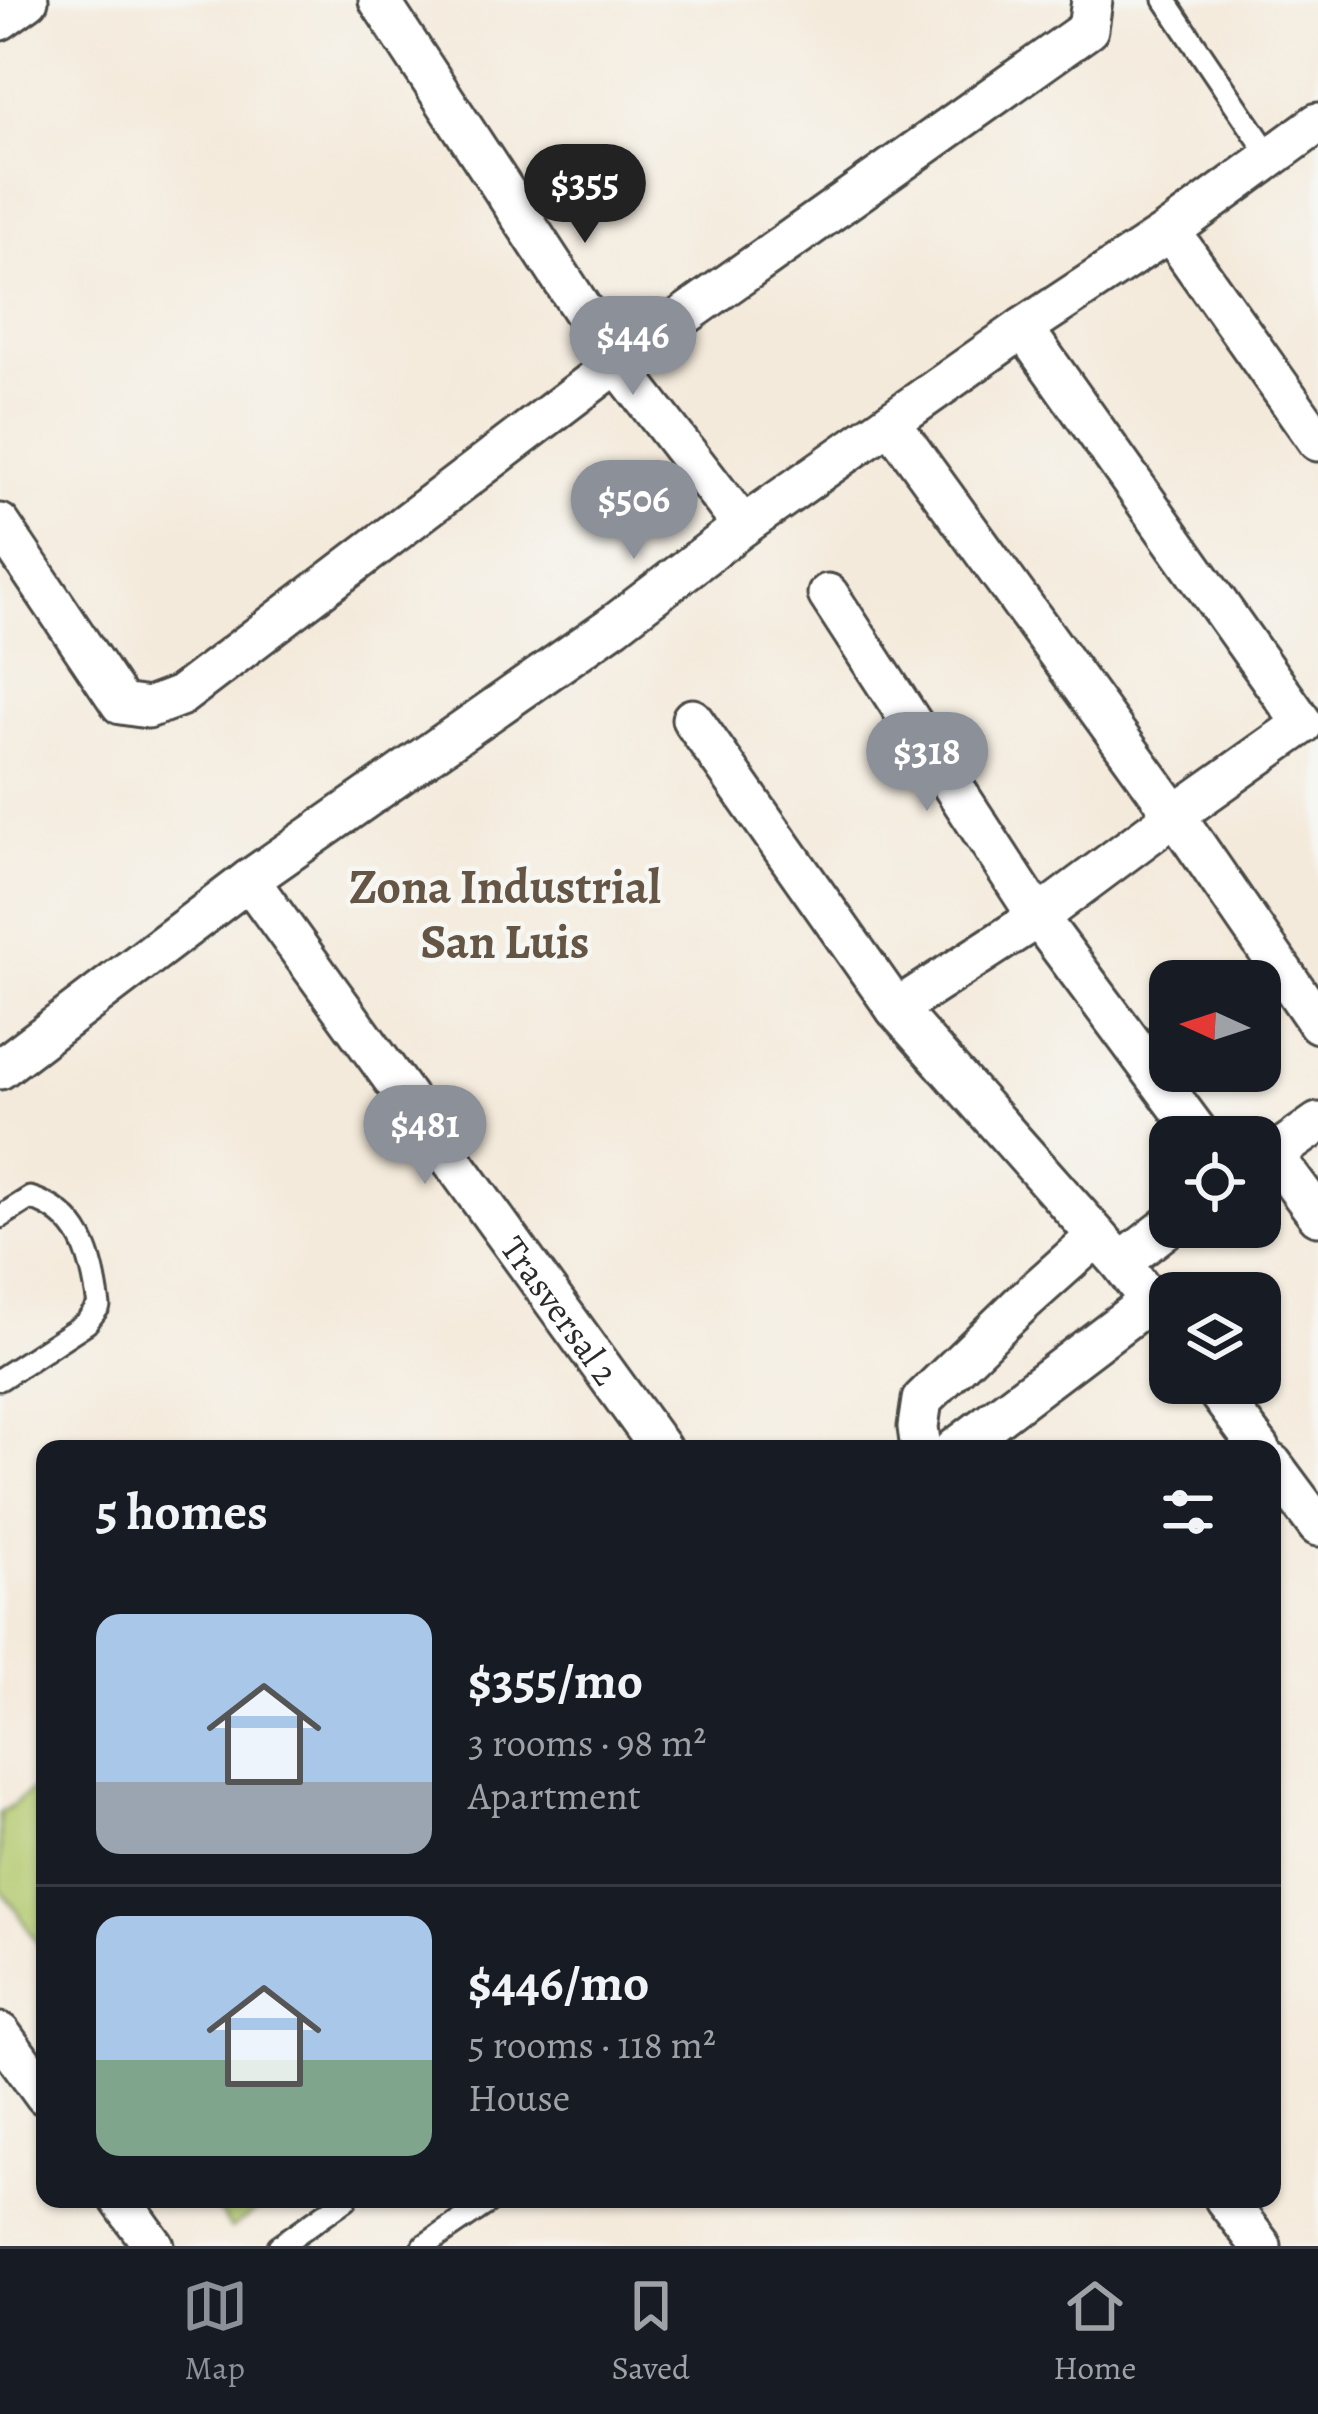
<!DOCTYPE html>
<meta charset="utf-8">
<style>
body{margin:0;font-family:Alegreya,serif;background:#242831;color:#f1f3f6;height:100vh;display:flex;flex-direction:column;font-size:45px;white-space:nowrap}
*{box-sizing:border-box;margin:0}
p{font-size:39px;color:#9ea1a6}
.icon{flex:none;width:66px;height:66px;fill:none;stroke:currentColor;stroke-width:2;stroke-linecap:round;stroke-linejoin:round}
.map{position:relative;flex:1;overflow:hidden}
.sheet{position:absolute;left:36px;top:1440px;width:1245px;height:768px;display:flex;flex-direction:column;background:#171b24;border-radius:24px;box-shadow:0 3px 9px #0004}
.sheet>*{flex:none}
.needle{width:78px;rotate:273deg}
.tools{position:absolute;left:1149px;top:960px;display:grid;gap:24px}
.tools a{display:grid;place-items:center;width:132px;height:132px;border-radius:24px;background:#171b24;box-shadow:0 3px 9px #0004;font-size:60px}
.price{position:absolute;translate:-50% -102px;padding:0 27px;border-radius:42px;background:#8c9099;color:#fff;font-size:39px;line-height:78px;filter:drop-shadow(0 3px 6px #0008)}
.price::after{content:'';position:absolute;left:50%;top:72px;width:36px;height:27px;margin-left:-18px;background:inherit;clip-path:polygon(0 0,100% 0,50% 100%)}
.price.on{background:#222;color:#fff}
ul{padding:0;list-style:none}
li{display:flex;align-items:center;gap:36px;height:300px;padding:0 60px}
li+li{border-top:3px solid #363941}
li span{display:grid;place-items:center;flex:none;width:336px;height:240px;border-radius:24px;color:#555}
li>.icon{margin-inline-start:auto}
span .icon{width:144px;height:144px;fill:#fffc;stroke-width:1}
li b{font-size:51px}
h2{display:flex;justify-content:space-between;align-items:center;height:144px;padding:0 60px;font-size:51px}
.tabs{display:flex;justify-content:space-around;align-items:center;height:168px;border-top:3px solid #363941;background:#171b24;font-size:33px;color:#9ea1a6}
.tabs a{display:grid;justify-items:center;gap:6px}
.tabs .on{color:#8c9099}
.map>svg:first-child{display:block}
.green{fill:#b2c96e;stroke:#6e7a4c;stroke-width:3}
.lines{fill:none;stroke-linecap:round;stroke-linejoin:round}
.lane-casing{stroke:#494845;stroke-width:27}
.street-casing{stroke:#494845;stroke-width:45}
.lane{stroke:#fff;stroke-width:21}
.street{stroke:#fff;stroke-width:39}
.labels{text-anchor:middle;stroke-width:9;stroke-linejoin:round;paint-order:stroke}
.street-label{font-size:36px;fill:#2b2b2b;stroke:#f6f6f2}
.district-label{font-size:48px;font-weight:bold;fill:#655544;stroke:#f6f6f2}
</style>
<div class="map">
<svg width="1318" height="2246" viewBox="0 0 1318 2246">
<rect width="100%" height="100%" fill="#f6f6f2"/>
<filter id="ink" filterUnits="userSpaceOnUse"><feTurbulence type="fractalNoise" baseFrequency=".00833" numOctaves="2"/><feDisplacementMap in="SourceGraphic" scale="24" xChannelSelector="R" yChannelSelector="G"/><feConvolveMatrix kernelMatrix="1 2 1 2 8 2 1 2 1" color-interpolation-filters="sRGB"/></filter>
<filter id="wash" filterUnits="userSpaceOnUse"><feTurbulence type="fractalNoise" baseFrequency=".004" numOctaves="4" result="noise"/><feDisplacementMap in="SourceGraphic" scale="48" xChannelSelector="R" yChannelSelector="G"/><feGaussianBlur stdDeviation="2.7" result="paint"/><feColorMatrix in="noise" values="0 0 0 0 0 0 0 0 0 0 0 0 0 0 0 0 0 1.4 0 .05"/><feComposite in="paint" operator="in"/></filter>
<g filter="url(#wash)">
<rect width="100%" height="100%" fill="#f4eadb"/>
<path class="green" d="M 45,1781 L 45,1954 L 0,1887 L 0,1814 Z
M 210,2199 L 273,2199 L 231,2229 Z"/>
</g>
<g filter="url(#ink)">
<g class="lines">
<g class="lane-casing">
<path id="lane" d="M 1165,0 L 1270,156
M 0,1217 L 30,1198 C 82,1214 92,1256 99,1306 L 86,1323 L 0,1379
M 279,2246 L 346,2199
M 424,2246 L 493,2199"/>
</g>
<g class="street-casing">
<g id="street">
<path d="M 379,0 L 617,363 L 743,526"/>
<path d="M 0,20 L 28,0"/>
<path d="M 1170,231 L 1318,441"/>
<path d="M 890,422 L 1175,815 L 1303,724 L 1023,328"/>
<path d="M 0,524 L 121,704 L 148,708 L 180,696 L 617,363 L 1088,29 L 1092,0"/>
<path d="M 828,594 L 1038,917 L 896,1009"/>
<path d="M 692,719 L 896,1009 L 1121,1263 L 1150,1301 L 955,1449"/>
<path id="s1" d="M 249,880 L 661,1449"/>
<path d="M 0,1069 L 249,880 L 615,624 L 743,526 L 1023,328 L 1170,231 L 1318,123"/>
<path d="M 1201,1137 L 1038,917 L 1175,815 L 1318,1023"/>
<path d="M 1274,1156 L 1318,1215"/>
<path d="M 1260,1164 L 1318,1123"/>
<path d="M 1121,1263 L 1170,1225"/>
<path d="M 1211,1383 L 1260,1449"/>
<path d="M 921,1449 L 918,1427 L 922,1400 L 1022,1303 L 1097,1236"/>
<path d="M 1272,1464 L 1318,1526"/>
<path d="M 0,2033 L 45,2095"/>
<path d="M 120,2199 L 154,2246"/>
<path d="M 1225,2199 L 1261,2246"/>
</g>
</g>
<use href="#lane" class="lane"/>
<use href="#street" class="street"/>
</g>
</g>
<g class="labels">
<g class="street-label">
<text dy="13" stroke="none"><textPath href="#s1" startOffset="531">Trasversal 2</textPath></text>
</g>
<g class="district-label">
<text x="505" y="903">Zona Industrial<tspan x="505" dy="55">San Luis</tspan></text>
</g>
</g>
</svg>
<div class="tools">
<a><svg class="needle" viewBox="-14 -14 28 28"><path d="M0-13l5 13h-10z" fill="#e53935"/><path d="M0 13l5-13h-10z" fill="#9ea1a6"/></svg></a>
<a><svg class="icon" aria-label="locate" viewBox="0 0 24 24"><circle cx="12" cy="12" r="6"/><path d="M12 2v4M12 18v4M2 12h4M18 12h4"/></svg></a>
<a><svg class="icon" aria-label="layers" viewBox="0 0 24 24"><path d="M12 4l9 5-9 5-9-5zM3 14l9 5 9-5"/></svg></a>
</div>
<b class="price on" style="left:585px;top:246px">$355</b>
<b class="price" style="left:633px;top:398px">$446</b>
<b class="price" style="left:634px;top:562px">$506</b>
<b class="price" style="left:927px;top:814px">$318</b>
<b class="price" style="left:425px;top:1187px">$481</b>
<section class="sheet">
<h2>5 homes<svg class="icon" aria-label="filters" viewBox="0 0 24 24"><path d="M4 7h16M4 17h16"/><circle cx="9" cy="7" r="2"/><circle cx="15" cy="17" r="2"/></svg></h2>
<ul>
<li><span style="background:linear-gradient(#a9c7e8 70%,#9aa5b1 0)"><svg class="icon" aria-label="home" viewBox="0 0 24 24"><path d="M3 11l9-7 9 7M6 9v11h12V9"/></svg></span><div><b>$355/mo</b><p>3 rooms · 98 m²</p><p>Apartment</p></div></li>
<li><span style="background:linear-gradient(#a9c7e8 60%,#7fa58c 0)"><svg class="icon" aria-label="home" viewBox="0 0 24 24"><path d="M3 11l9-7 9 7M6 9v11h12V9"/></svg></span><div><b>$446/mo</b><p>5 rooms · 118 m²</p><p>House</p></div></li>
</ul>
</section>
</div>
<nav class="tabs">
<a class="on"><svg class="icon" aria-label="map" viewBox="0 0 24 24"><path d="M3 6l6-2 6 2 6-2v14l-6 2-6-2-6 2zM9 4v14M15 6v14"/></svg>Map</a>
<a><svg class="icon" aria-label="saved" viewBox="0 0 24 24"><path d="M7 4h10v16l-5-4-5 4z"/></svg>Saved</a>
<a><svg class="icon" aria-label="home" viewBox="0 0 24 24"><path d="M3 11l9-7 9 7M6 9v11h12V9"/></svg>Home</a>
</nav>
